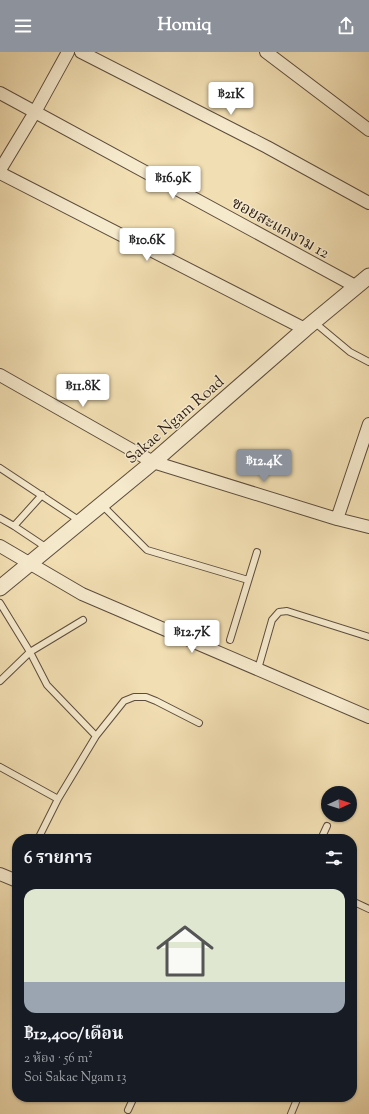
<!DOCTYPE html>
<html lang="th">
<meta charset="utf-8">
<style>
body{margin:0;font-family:"Sorts Mill Goudy","Noto Serif Thai",serif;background:#20242c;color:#f1f3f6;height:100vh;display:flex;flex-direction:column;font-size:15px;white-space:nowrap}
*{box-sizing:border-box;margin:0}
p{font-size:13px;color:#9ea1a6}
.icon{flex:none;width:22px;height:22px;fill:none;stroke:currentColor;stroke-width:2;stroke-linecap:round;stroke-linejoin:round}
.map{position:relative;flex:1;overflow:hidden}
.details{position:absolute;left:12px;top:782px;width:345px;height:268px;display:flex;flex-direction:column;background:#171b24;border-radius:16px;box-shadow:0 1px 3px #0004}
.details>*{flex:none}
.needle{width:26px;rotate:87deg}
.controls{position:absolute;left:321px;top:734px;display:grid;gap:8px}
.controls a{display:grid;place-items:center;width:36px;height:36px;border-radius:50%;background:#171b24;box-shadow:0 1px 3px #0004;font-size:20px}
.price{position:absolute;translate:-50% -34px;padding:0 9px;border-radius:4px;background:#fff;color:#222;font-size:13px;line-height:26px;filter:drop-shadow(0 1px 2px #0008)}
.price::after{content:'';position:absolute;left:50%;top:24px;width:12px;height:9px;margin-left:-6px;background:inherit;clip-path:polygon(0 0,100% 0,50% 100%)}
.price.current{background:#8c9099;color:#fff}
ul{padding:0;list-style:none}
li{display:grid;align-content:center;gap:8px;height:212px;padding:0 12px}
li+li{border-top:1px solid #363941}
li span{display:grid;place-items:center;height:124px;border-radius:12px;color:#555}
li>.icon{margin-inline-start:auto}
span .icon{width:72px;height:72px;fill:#fffc;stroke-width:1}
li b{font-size:17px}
h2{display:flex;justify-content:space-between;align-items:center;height:48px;padding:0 12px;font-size:17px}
header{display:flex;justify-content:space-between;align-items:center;height:52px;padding:0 12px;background:#8c9099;color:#fff;font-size:18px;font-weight:700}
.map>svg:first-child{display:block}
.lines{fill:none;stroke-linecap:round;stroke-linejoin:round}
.service-casing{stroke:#5c4c3d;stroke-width:8}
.minor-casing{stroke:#5c4c3d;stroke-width:14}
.tertiary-casing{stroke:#5c4c3d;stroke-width:17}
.service{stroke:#f6eacd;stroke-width:6}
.minor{stroke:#f6eacd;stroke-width:12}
.tertiary{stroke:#f6eacd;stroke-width:15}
.labels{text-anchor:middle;stroke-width:3;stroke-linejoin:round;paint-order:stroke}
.street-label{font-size:16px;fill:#2b1c16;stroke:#f6eacd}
</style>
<header><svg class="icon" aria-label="menu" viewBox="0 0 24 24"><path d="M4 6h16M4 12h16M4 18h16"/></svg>Homiq<svg class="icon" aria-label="share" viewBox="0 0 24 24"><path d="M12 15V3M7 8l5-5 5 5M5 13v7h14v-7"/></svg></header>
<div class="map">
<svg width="369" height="1062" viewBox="0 0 369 1062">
<rect width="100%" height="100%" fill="#f1deb2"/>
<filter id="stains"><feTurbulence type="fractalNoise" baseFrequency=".005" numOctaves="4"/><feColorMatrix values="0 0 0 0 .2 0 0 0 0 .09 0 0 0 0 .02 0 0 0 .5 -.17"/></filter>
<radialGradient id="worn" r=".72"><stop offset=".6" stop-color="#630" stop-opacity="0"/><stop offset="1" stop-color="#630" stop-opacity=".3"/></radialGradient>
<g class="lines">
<g class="service-casing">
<path id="service" d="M 314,270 L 350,300 L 369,310
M 0,416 L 80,469
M 101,452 L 147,498 L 248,528
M 0,466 L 14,474 L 47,496
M 14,474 L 42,443
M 0,551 L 30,600 L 47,633 L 96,684
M 230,588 L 257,500
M 258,617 L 272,568 L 279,560 L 287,559 L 369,585
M 0,629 L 30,600 L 83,568
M 0,715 L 58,747
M 38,787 L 58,747 L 96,684 L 124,649 L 134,645 L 146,645 L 156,649 L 199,671
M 321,787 L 327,774
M 352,849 L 369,857
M 128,1058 L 134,1045
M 291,1062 L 298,1045"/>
</g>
<g class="minor-casing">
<path id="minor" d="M 81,0 L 267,95 L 369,151
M 266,0 L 369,78
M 0,41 L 357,235
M 0,118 L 35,60 L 68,0
M 0,121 L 305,277
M 0,323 L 153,410 L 337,467 L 369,475
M 337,467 L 369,372
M 0,494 L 82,542 L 369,665
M 0,822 L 17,829"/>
</g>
<g class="tertiary-casing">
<path id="tertiary" d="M 0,536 L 153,410 L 305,277 L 369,224"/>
</g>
<use href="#service" class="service"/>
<use href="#minor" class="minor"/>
<use href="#tertiary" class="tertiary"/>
</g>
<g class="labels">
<g class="street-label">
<text transform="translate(281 175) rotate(29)" y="6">ซอยสะแกงาม 12</text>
<text transform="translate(174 367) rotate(-41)" y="6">Sakae Ngam Road</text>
</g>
</g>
<rect width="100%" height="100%" filter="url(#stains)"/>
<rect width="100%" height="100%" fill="url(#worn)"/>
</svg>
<div class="controls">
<a><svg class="needle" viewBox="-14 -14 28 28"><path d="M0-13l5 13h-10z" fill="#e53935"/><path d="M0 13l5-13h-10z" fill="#9ea1a6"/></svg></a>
</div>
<b class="price" style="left:231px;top:64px">฿21K</b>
<b class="price" style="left:173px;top:148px">฿16.9K</b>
<b class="price" style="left:147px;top:210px">฿10.6K</b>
<b class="price" style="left:83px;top:356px">฿11.8K</b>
<b class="price current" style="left:264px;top:431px">฿12.4K</b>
<b class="price" style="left:192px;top:602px">฿12.7K</b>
<section class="details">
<h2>6 รายการ<svg class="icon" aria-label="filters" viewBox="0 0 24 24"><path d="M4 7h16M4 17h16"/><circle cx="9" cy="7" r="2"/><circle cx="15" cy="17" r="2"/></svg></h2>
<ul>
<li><span style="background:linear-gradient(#dfe7d0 75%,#9aa5b1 0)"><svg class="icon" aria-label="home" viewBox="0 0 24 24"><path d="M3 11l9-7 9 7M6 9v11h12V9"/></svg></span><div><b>฿12,400/เดือน</b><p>2 ห้อง · 56 m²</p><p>Soi Sakae Ngam 13</p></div></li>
</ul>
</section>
</div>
